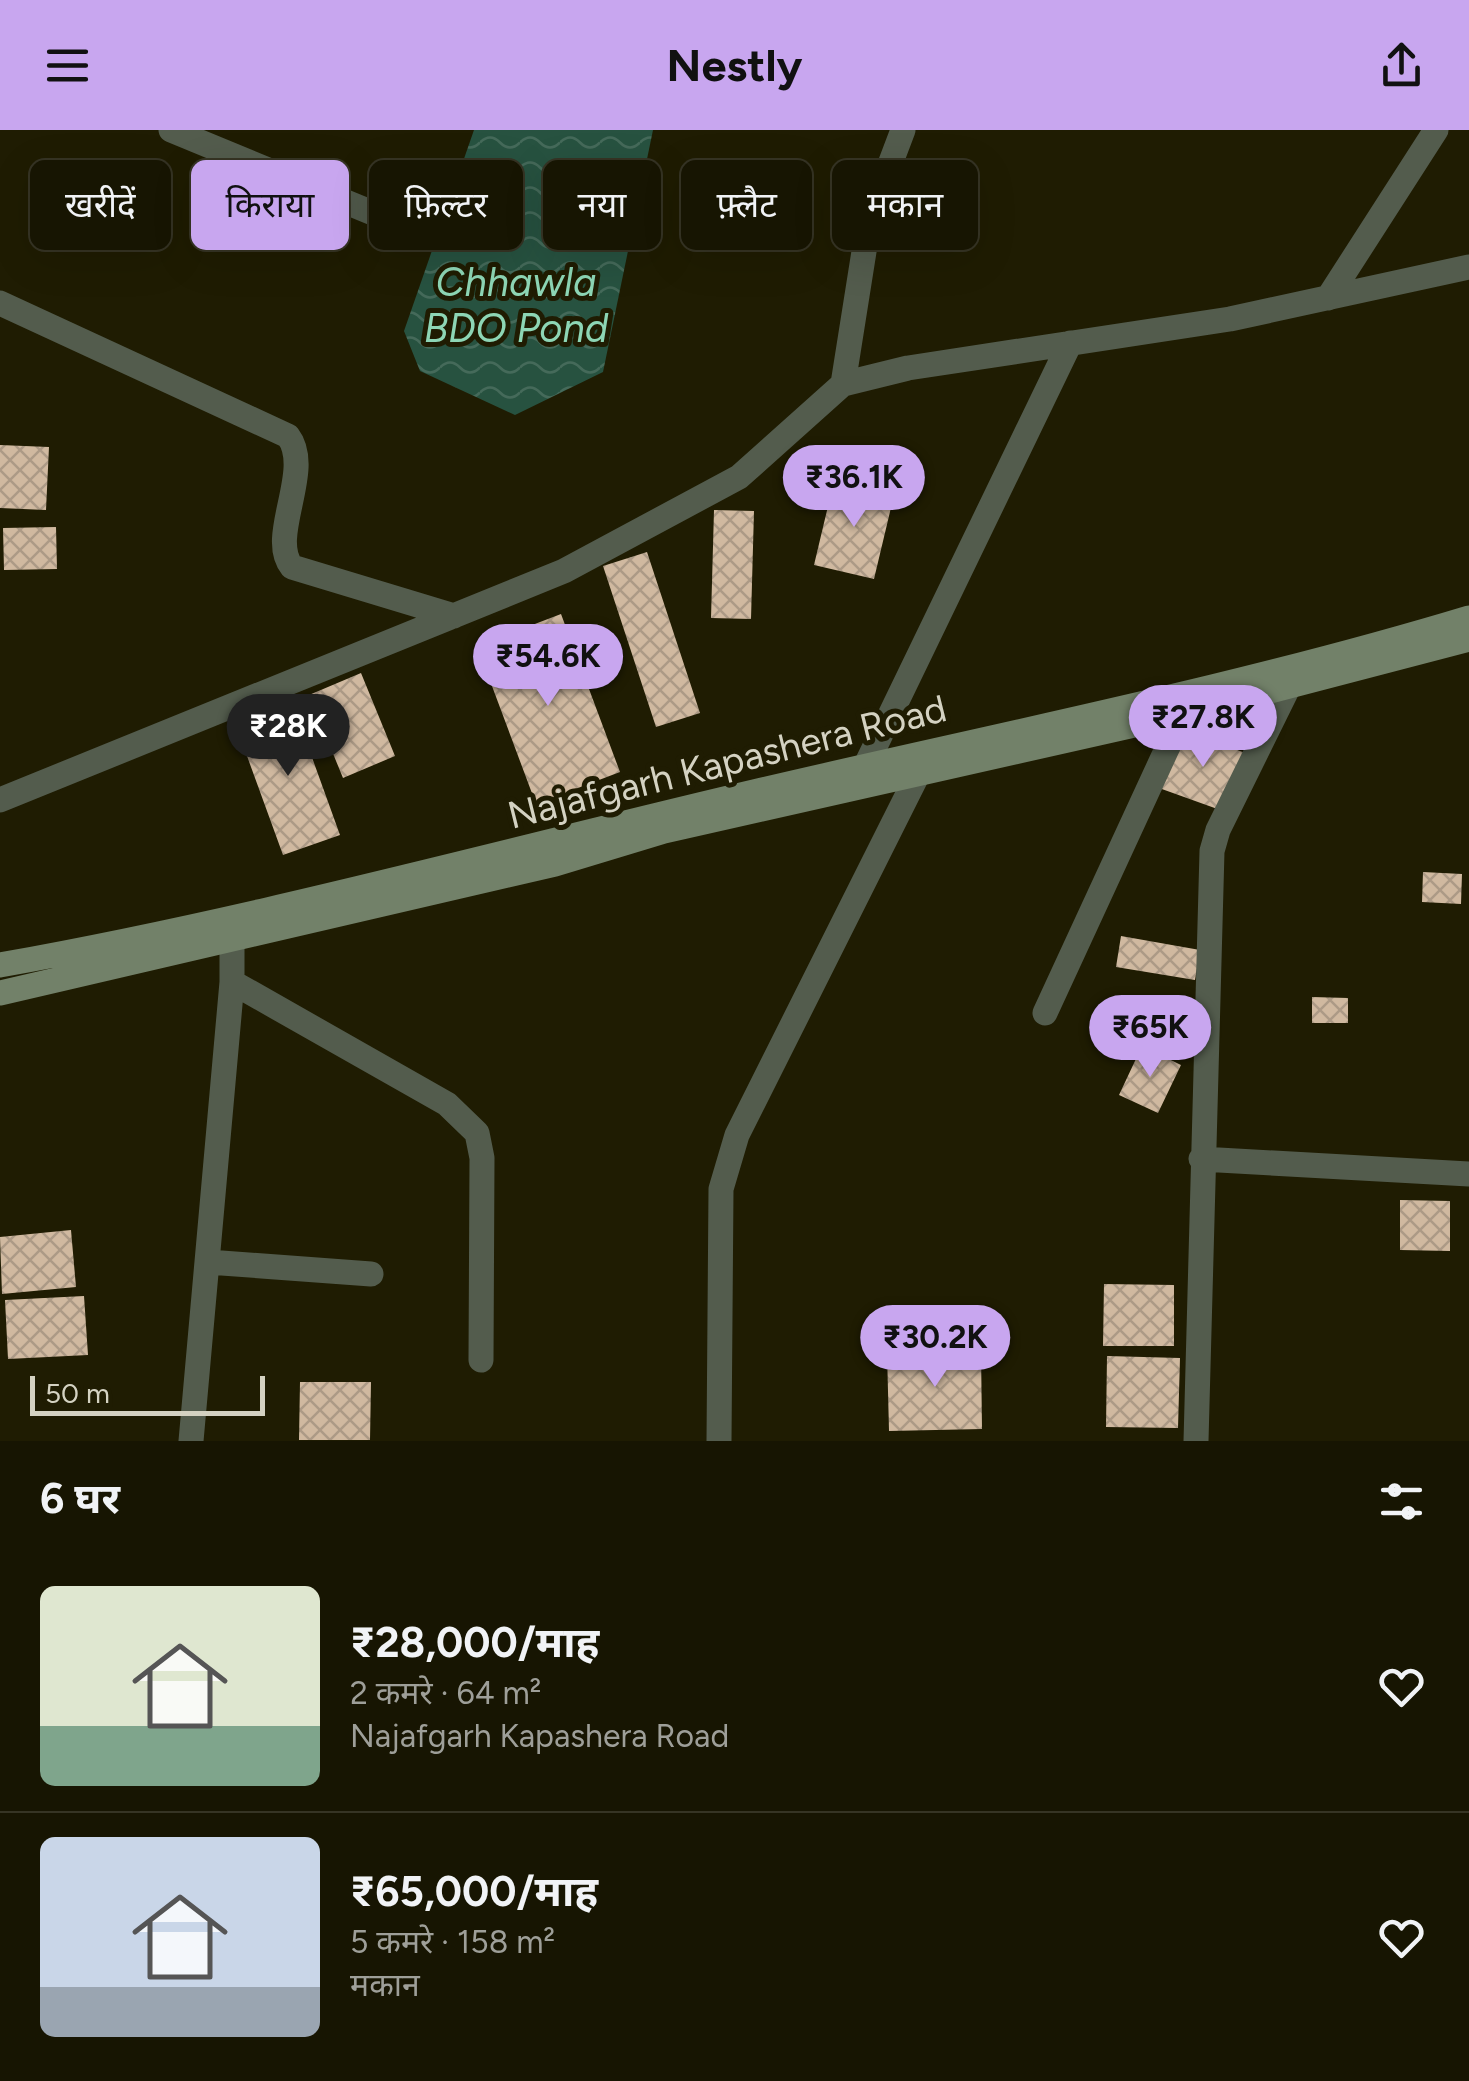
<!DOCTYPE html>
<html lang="hi">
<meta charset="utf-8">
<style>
body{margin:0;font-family:Figtree,"Noto Sans Devanagari",sans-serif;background:#242211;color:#f1f3f6;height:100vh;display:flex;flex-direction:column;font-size:38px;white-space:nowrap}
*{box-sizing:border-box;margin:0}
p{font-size:32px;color:#9e9f99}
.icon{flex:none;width:55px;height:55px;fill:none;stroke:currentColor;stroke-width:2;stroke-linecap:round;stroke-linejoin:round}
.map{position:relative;height:1311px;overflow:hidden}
.drawer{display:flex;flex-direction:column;background:#171502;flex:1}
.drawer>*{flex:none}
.top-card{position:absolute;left:30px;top:30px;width:1410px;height:90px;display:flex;gap:20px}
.scale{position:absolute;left:30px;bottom:25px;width:235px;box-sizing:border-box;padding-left:10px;border:5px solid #d4d2c2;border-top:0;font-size:28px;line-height:35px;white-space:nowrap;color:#d4d2c2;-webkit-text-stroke:8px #1f1c02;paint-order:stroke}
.price{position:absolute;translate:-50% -85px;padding:0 22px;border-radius:35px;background:#c8a6ef;color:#111;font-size:32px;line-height:65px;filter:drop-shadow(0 2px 5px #0008)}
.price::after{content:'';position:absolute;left:50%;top:60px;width:30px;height:22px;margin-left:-15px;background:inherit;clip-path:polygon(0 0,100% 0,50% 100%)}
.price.on{background:#222;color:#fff}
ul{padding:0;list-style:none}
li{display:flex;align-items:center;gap:30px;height:250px;padding:0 40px}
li+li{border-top:2px solid #363424}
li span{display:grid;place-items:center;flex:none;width:280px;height:200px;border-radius:15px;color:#555}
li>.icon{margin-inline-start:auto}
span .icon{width:120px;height:120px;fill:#fffc;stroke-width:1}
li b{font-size:42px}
h2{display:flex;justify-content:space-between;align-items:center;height:120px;padding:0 40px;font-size:42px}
.pill{padding:0 35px;border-radius:15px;background:#171502;box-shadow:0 10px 40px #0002,0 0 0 2px #363424;font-size:35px;line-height:90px}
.pill.on{background:#c8a6ef;color:#111}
header{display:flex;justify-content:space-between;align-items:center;height:130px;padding:0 40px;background:#c8a6ef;color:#111;font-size:45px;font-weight:700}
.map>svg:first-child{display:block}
.water{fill:url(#water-waves)}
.building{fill:url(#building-cross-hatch)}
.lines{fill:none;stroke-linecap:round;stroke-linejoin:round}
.street{stroke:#535c4d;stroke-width:25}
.secondary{stroke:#728169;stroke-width:25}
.labels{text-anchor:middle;stroke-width:10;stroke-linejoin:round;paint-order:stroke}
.street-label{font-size:38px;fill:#d4d2c2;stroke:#1f1c02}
.water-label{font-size:40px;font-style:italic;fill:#8dd6b5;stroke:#1f1c02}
</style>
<header><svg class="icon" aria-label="menu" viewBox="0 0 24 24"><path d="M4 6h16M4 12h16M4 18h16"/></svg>Nestly<svg class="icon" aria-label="share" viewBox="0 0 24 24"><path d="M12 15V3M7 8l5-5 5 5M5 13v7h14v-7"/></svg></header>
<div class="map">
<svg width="1469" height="1311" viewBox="0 0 1469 1311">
<defs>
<pattern id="water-waves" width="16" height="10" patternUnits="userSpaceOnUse" patternTransform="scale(2.5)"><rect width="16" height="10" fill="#275240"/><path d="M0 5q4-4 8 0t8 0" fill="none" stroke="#456a5a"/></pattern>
<pattern id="building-cross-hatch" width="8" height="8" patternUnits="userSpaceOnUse" patternTransform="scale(2.5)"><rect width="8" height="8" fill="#d0b9a0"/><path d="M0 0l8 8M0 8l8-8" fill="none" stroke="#ac9a86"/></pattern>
</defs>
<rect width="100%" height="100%" fill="#1f1c02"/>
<path class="water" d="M 474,0 L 653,0 L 603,242 L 515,285 L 420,241 L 404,201 Z"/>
<path class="building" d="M 0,315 L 49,317 L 46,380 L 0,378 Z
M 834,351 L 894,365 L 874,449 L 814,435 Z
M 714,380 L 754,381 L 751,489 L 711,488 Z
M 56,397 L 57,439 L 4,440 L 3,398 Z
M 647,422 L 700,583 L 656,597 L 603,436 Z
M 561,484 L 620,642 L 536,674 L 477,516 Z
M 361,543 L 395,626 L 343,648 L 309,565 Z
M 292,572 L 340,705 L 283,725 L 235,593 Z
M 1181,599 L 1248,624 L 1223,681 L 1159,658 Z
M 1423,742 L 1462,744 L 1461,774 L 1422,772 Z
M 1121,806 L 1200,820 L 1195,850 L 1116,837 Z
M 1312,867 L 1348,868 L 1348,893 L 1312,893 Z
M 1142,916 L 1181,935 L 1158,983 L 1119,965 Z
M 1400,1070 L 1450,1071 L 1450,1121 L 1400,1120 Z
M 71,1100 L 76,1157 L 2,1164 L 0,1107 Z
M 1104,1154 L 1174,1155 L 1174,1216 L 1103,1216 Z
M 84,1166 L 88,1225 L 8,1229 L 5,1170 Z
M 981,1220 L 982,1299 L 889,1301 L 887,1222 Z
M 1107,1226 L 1180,1228 L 1178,1298 L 1106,1297 Z
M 300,1252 L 371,1252 L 370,1310 L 299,1310 Z"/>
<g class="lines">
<path class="street" d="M 171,0 L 380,86
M 1328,168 L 1436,0
M 0,173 L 288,306 C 314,340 267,407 292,437 L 454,486
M 843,254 L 869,90 L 903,0
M 866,635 L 1070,213
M 0,670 L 564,441 L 739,347 L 843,254 L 908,238 L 1230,189 L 1469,137
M 232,852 L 447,974 L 477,1003 L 482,1028 L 481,1230
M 1045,883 L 1183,584
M 1201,1029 L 1469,1044
M 208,1132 L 371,1144
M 191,1311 L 232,852 L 232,812
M 719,1311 L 721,1059 L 737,1005 L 917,646
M 1196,1311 L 1212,721 L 1218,700 L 1288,558"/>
<path class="secondary" d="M 0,835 C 254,790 503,721 754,662 C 992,606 1234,559 1469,488
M 0,863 L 555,734 L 664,701 L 1183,584 L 1469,509"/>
</g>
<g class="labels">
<g class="street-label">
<text transform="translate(727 632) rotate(-14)" y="13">Najafgarh Kapashera Road</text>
</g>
<g class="water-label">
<text x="516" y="166">Chhawla<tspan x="516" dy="46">BDO Pond</tspan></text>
</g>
</g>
</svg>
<div class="scale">50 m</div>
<b class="price" style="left:854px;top:400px">₹36.1K</b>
<b class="price" style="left:548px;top:579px">₹54.6K</b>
<b class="price" style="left:1203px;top:640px">₹27.8K</b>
<b class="price on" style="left:288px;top:649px">₹28K</b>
<b class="price" style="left:1150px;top:950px">₹65K</b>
<b class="price" style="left:935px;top:1260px">₹30.2K</b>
<div class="top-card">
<a class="pill">खरीदें</a>
<a class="pill on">किराया</a>
<a class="pill">फ़िल्टर</a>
<a class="pill">नया</a>
<a class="pill">फ़्लैट</a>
<a class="pill">मकान</a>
</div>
</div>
<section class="drawer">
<h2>6 घर<svg class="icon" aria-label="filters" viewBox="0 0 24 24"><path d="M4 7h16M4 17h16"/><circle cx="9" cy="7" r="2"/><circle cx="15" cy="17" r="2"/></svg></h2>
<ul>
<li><span style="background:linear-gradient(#dfe7d0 70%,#7fa58c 0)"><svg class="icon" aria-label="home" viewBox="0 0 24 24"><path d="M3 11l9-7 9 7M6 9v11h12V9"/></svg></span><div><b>₹28,000/माह</b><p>2 कमरे · 64 m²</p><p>Najafgarh Kapashera Road</p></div><svg class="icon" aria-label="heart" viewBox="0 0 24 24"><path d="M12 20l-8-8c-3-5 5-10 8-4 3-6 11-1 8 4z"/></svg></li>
<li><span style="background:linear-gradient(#c9d6e8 75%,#9aa5b1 0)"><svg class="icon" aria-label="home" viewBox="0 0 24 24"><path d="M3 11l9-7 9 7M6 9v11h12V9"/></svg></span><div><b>₹65,000/माह</b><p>5 कमरे · 158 m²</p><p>मकान</p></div><svg class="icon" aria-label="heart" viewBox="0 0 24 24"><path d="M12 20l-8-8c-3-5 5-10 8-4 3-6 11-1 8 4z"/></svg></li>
</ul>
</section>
